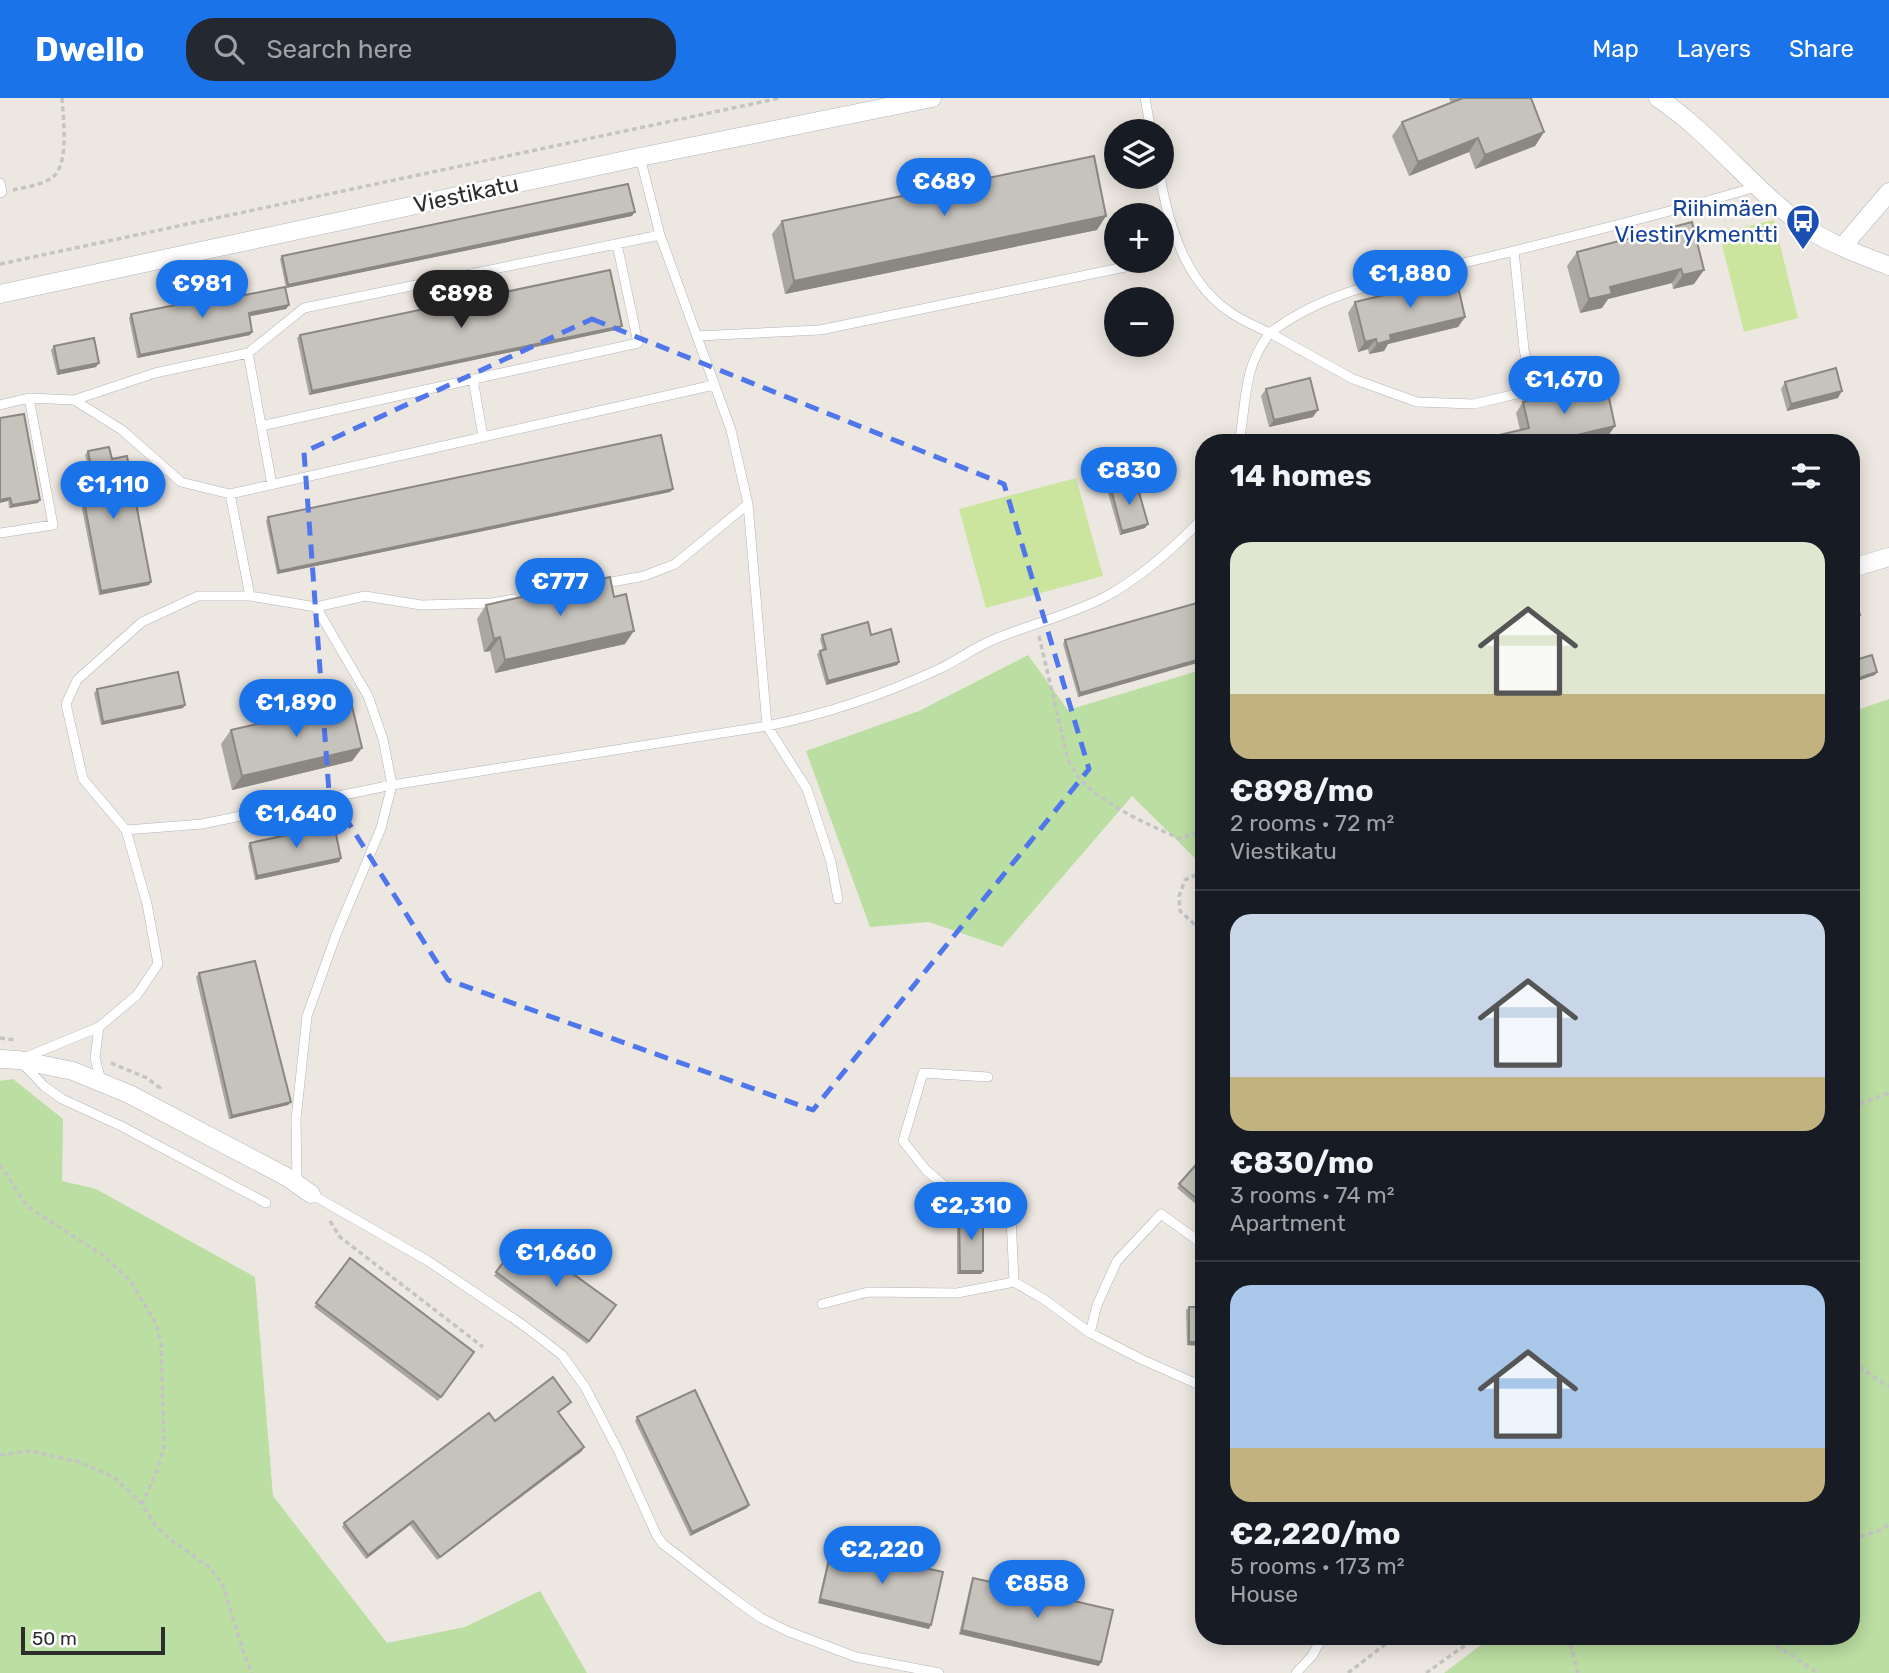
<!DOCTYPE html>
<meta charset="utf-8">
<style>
body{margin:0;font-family:Rubik,sans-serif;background:#242831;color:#f1f3f6;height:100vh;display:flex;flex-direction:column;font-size:26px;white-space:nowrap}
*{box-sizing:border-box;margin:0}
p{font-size:23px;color:#9ea1a6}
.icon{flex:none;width:38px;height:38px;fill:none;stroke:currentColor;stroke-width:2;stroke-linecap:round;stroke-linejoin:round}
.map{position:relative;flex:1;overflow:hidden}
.details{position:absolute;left:1195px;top:336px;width:665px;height:1211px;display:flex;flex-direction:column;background:#171b24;border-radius:28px;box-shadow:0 4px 18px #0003}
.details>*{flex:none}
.buttons{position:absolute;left:1104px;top:21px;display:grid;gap:14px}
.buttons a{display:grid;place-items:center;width:70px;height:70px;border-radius:50%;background:#171b24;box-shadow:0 4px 18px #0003;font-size:35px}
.scale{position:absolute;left:21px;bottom:18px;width:144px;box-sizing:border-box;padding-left:7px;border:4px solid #2d2d2d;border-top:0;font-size:19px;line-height:24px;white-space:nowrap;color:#2d2d2d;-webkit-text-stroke:5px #fff;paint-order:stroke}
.price{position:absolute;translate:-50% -60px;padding:0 16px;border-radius:24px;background:#1a73e8;color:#fff;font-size:23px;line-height:46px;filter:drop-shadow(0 2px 4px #0008)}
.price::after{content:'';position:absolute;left:50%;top:42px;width:21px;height:16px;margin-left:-10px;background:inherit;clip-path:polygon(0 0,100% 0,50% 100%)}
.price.active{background:#222;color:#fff}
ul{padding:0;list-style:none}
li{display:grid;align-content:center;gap:14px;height:371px;padding:0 35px}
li+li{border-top:2px solid #363941}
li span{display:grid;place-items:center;height:217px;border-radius:21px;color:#555}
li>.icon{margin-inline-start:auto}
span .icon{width:126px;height:126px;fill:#fffc;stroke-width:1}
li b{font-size:30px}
h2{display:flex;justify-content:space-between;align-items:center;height:84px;padding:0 35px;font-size:30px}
header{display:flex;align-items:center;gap:42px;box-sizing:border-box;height:98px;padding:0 35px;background:#1a73e8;color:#fff}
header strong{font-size:33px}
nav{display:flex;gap:38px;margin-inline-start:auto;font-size:24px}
.search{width:490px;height:63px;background:#242831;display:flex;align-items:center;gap:18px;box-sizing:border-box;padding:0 24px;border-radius:28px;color:#9ea1a6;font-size:26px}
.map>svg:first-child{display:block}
.green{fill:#bbdea2}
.pitch{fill:#cbe59f}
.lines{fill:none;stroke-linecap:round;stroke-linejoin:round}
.lane-casing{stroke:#b1b4bc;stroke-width:10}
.street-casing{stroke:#b1b4bc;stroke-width:19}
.path{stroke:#c4c4c4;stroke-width:3.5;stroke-dasharray:5 3.5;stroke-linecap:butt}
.lane{stroke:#fff;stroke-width:9}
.street{stroke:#fff;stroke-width:18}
.wall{fill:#aaa7a2}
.shaded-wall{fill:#8b8884}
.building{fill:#c6c2bc;stroke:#8b8884;stroke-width:2}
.marked{fill:none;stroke:#5076eb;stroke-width:5;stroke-dasharray:14 9;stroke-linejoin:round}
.labels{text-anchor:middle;stroke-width:5;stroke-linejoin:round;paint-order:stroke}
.street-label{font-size:23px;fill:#2d2d2d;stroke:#fff}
.transit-label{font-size:23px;fill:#164399;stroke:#fff;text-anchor:end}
</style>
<header>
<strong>Dwello</strong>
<div class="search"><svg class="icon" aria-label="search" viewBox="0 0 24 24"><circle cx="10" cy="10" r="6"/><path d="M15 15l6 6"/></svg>Search here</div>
<nav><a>Map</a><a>Layers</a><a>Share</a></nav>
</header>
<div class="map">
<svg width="1889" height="1575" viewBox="0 0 1889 1575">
<rect width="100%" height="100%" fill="#ede7e1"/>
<path class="green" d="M 1028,557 L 1068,612 L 1204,571 L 1204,760 L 1195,760 L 1132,698 L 1002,849 L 929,824 L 870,829 L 806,653 L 919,613 Z
M 1889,601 L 1889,1575 L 1444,1575 L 1493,1538 L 1852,1538 L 1852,614 Z
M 13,981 L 63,1021 L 62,1083 L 96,1091 L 255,1179 L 273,1398 L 387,1545 L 465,1529 L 540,1493 L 587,1575 L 0,1575 L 0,983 Z"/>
<path class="pitch" d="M 1774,122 L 1798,220 L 1744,234 L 1719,135 Z
M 1076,380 L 1103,478 L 986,510 L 959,411 Z"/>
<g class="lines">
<g class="lane-casing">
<path id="lane" d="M 1145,0 L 1151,33
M 640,59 L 660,137 L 731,332 L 748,406 L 767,628 L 807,691 L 831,764 L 838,801
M 1160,79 C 1169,127 1185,182 1227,212 C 1240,222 1255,228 1270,235 C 1242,271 1247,303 1239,345
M 0,85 L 2,94 L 0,95
M 1514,153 L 1524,251 L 1532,293
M 697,238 L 820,232 L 1130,168 L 1136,163
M 248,255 L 272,387
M 1609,274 L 1474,306 L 1417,304 L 1353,281 L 1270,235 C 1330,188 1416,177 1489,159 C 1578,137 1668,115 1756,89
M 473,281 L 483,339
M 74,302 L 155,275 L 248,255 L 304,210 L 660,137
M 0,307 L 29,300 L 74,302 L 122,332 L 181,384 L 230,396 L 714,287
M 261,328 L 638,245 L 617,146
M 230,396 L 250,498
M 0,435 L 53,427 L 29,300
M 601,486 L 644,478 L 675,466 L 748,406
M 316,509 L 365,498 L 421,507 L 492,505 L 514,501
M 126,732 L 202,726 L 392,687 L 767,628 C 827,616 883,597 939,571 C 958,562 975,549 995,541 C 1031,526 1070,517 1105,499 C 1142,479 1175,449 1204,419
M 99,929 L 95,960 L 101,983
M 988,979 L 923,975 L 903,1043 L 926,1072 L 954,1096 L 984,1094 L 1010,1097 L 1014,1184 L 1045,1202 L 1090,1235 L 1143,1262 L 1204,1289
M 311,1096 L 428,1163 L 523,1227 L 562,1257 L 585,1289 L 619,1354 L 657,1438 L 663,1446 L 733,1500 L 761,1520 L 787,1533 L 856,1559 L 939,1575
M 266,1105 L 121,1028 L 62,1001 L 44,988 L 19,962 L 99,929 L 137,897 L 158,866 L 147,806 L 126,732 L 83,681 L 66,606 L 77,582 L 142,524 L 198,498 L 250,498 L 316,509 L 368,598 L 383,641 L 392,687 L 381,730 L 336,837 L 307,918 L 296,1021 L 297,1084
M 822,1206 L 868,1194 L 957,1195 L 1014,1184
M 1090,1235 L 1097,1207 L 1117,1163 L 1161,1116 L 1204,1147
M 1296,1575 L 1312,1558 L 1323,1538"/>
</g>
<g class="street-casing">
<path id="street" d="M 1658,0 C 1713,37 1752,91 1805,129 C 1830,146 1861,157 1889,168
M 1843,148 L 1889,94
M 0,196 L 640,59 L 932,0
M 1852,470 L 1889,459
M 0,961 L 19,962 L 73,973 L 129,996 L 287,1079 L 311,1096"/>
</g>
<path class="path" d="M 13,92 C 25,89 45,87 55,77 C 69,61 63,20 62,0
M 0,166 L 780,0
M 1039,538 L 1068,662 C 1072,668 1075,675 1080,681 C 1103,707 1149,727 1181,741 L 1204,731
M 1204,773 L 1185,782 L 1179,798 L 1180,813 L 1204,835
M 0,940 L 15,942
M 111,965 L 147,980 L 160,990 L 159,993
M 1852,1009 L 1889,995
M 0,1067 L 28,1109 L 103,1157 L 132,1185 L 156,1226 L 161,1246 L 164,1349 L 158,1370 L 142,1406 L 154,1426 L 171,1442 L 208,1468 L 223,1487 L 243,1553 L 252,1575
M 330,1123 L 340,1139 L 483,1249
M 1852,1264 L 1889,1289
M 0,1357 L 30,1353 L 80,1364 L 115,1380 L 142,1406
M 1852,1441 L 1881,1432 L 1889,1426
M 1568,1538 L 1578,1575
M 1762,1538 L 1818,1575
M 1348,1575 L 1396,1538
M 1426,1575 L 1478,1538"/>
<use href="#lane" class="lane"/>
<use href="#street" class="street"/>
</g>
<path class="wall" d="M 1449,0 L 1531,0 L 1544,34 L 1535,48 L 1475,71 L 1469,54 L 1409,78 L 1392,38 L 1402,24 L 1451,5 Z
M 632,118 L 286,190 L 280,161 L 282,158 Z
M 782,123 L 1097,132 L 785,196 L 772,136 Z
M 1692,124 L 1694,186 L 1673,191 L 1672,185 L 1608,201 L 1602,210 L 1580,215 L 1567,168 L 1577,154 Z
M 245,197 L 289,207 L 286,211 L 249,218 L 252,234 L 250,237 L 137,260 L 129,220 L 131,216 Z
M 1355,204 L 1465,219 L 1458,229 L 1388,246 L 1384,253 L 1369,256 L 1368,251 L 1358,254 L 1348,215 Z
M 620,231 L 309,297 L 297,240 L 300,237 Z
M 54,248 L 96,269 L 57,277 L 51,252 Z
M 1785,284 L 1838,300 L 1787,313 L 1781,291 Z
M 1266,291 L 1313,319 L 1269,329 L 1261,298 Z
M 1523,304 L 1608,338 L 1520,332 L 1516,315 Z
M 0,320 L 38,405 L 9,410 Z
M 1495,338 L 1497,345 L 1490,345 Z
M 88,353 L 112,361 L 149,487 L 99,497 L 74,370 L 77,366 L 87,364 L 85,357 Z
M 673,391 L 670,394 L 277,476 L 266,423 L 268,419 Z
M 1111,391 L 1145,430 L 1120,437 L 1108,395 Z
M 1204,503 L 1204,563 L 1078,599 L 1063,546 L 1065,542 Z
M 486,507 L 625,546 L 495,575 L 490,553 L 484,554 L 477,521 Z
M 822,537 L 871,537 L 899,564 L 897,567 L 826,587 L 817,556 L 820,553 L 823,552 L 820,541 Z
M 97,591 L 183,610 L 101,627 L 94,595 Z
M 231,632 L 362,650 L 352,663 L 232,692 L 221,646 Z
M 250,745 L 341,760 L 339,764 L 255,782 L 248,748 Z
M 199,875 L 288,1007 L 229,1021 L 196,879 Z
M 1201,1061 L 1204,1063 L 1204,1113 L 1177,1090 Z
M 959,1115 L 983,1173 L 981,1176 L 957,1176 L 957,1118 Z
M 522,1139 L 616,1207 L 587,1246 L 494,1178 Z
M 350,1160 L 474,1254 L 438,1303 L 314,1209 Z
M 1189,1209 L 1204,1248 L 1187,1247 L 1186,1212 Z
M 571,1304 L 569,1307 L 558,1315 L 582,1353 L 437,1462 L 410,1427 L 366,1461 L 342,1429 L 344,1425 L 495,1323 Z
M 637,1319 L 747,1410 L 690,1438 L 635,1323 Z
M 832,1449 L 929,1531 L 818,1505 L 830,1452 Z
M 973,1480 L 1099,1568 L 959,1536 L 971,1484 Z"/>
<path class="shaded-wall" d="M 1544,34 L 1535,48 L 1475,71 L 1485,57 Z
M 1478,40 L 1469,54 L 1409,78 L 1418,64 Z
M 635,114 L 632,118 L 286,190 L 288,187 Z
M 1106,118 L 1097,132 L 785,196 L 794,183 Z
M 1681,171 L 1672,185 L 1608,201 L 1602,210 L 1580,215 L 1589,201 L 1610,189 Z
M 1704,172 L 1694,186 L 1673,191 L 1683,177 Z
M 289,207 L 286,211 L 246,219 L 249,215 Z
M 1465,219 L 1458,229 L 1388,246 L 1384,253 L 1369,256 L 1377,246 L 1390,237 Z
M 622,228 L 620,231 L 309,297 L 312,293 Z
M 252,234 L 250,237 L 137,260 L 140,257 Z
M 1376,241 L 1368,251 L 1358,254 L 1365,244 Z
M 99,265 L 96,269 L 57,277 L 59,273 Z
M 1842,293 L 1838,300 L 1787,313 L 1791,306 Z
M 1318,312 L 1313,319 L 1269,329 L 1274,322 Z
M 1615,328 L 1608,338 L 1581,345 L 1543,345 Z
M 673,391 L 670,394 L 277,476 L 279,473 Z
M 10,400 L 8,403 L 0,405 L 0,402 Z
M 40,402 L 38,405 L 9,410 L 12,407 Z
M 1148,426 L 1145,430 L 1120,437 L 1122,433 Z
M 151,484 L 149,487 L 99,497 L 101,493 Z
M 1860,517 L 1855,524 L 1852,525 L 1852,519 Z
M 634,533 L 625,546 L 495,575 L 505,562 Z
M 500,539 L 490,553 L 484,554 L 494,541 Z
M 1204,560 L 1204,563 L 1078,599 L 1080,595 Z
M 899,564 L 897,567 L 826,587 L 828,583 Z
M 1877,574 L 1875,577 L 1852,585 L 1852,582 Z
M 185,607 L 183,610 L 101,627 L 103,624 Z
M 362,650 L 352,663 L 232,692 L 242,678 Z
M 341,760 L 339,764 L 255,782 L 257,778 Z
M 291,1004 L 288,1007 L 229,1021 L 232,1018 Z
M 960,1173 L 983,1173 L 981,1176 L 957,1176 Z
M 1189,1244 L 1204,1244 L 1204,1248 L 1187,1247 Z
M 584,1349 L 582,1353 L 437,1462 L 440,1459 Z
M 749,1407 L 747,1410 L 690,1438 L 692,1434 Z
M 413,1423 L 410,1427 L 366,1461 L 368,1457 Z
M 820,1501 L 931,1527 L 929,1531 L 818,1505 Z
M 962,1532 L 1101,1564 L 1099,1568 L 959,1536 Z"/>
<path class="building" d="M 1463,0 L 1531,0 L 1544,34 L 1485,57 L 1478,40 L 1418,64 L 1402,24 Z
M 1094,58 L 1106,118 L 794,183 L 782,123 Z
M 628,86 L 635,114 L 288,187 L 282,158 Z
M 1692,124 L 1704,172 L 1683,177 L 1681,171 L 1610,189 L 1612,196 L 1589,201 L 1577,154 Z
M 610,172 L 622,228 L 312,293 L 300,237 Z
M 1456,180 L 1465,219 L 1390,237 L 1391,242 L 1377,246 L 1376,241 L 1365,244 L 1355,204 Z
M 285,189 L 289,207 L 249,215 L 252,234 L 140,257 L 131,216 L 244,193 L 245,197 Z
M 94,240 L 99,265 L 59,273 L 54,248 Z
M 1836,270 L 1842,293 L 1791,306 L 1785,284 Z
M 1310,280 L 1318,312 L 1274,322 L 1266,291 Z
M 1606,286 L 1615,328 L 1543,345 L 1497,345 L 1495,338 L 1529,330 L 1523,304 Z
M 24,316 L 40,402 L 12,407 L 10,400 L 0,402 L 0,320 Z
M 661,337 L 673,391 L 279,473 L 268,419 Z
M 109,349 L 112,361 L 127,358 L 151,484 L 101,493 L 77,366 L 90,364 L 88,353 Z
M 1136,384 L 1148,426 L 1122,433 L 1111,391 Z
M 610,479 L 614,499 L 626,496 L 634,533 L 505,562 L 500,539 L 494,541 L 486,507 Z
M 1852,490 L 1860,517 L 1852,519 Z
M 1204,503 L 1204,560 L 1080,595 L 1065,542 Z
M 868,524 L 871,537 L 891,531 L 899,564 L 828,583 L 820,553 L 826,551 L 822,537 Z
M 1872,557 L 1877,574 L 1852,582 L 1852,563 Z
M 178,574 L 185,607 L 103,624 L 97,591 Z
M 351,604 L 362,650 L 242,678 L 231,632 Z
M 334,727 L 341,760 L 257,778 L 250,745 Z
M 255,863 L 291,1004 L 232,1018 L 199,875 Z
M 1201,1061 L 1204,1063 L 1204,1107 L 1179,1086 Z
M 959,1115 L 983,1115 L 983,1173 L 960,1173 Z
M 522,1139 L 616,1207 L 589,1243 L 496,1174 Z
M 350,1160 L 474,1254 L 441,1299 L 316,1205 Z
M 1189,1209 L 1204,1209 L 1204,1244 L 1189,1244 Z
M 553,1279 L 571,1304 L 558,1314 L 584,1349 L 440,1459 L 413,1423 L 368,1457 L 344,1425 L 489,1315 L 495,1323 Z
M 695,1292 L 749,1407 L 692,1434 L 637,1319 Z
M 832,1449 L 943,1474 L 931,1527 L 820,1501 Z
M 973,1480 L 1113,1512 L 1101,1564 L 962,1532 Z"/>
<path class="marked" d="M 592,221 L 1004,386 L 1089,671 L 813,1012 L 448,882 L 329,694 L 304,354 Z"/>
<defs>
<g id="bus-pin" transform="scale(1.75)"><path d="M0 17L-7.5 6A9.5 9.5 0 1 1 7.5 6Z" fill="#1a4fb4" stroke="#fff"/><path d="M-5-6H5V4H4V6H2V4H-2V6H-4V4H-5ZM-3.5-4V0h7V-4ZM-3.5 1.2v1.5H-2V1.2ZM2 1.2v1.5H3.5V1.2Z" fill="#fff"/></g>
</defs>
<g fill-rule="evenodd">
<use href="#bus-pin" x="1803" y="123"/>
</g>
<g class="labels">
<g class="street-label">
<text transform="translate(466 96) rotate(-12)" y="8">Viestikatu</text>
</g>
<g class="transit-label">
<text x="1778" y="118">Riihimäen<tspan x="1778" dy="26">Viestirykmentti</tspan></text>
</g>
</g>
</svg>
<div class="buttons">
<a><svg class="icon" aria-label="layers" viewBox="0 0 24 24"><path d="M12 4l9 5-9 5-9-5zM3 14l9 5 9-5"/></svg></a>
<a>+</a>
<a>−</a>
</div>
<div class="scale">50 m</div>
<b class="price" style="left:944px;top:120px">€689</b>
<b class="price" style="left:1410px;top:212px">€1,880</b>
<b class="price" style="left:202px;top:222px">€981</b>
<b class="price active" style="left:461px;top:232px">€898</b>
<b class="price" style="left:1564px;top:318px">€1,670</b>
<b class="price" style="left:1129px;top:409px">€830</b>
<b class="price" style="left:113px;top:423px">€1,110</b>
<b class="price" style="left:560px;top:520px">€777</b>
<b class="price" style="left:296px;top:641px">€1,890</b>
<b class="price" style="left:296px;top:752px">€1,640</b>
<b class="price" style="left:971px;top:1144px">€2,310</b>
<b class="price" style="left:556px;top:1191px">€1,660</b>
<b class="price" style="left:882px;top:1488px">€2,220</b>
<b class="price" style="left:1037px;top:1522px">€858</b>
<section class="details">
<h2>14 homes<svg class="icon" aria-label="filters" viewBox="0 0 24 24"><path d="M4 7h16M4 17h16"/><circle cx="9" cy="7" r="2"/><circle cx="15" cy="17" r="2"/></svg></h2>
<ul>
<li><span style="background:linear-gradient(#dfe7d0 70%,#c2b280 0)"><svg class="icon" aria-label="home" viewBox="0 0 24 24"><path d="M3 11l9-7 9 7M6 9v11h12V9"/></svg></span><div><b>€898/mo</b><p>2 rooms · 72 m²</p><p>Viestikatu</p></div></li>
<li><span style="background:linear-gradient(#c9d6e8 75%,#c2b280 0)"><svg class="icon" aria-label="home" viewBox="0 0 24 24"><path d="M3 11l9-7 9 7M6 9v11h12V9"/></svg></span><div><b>€830/mo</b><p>3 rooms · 74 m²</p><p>Apartment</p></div></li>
<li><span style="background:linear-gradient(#a9c7e8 75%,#c2b280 0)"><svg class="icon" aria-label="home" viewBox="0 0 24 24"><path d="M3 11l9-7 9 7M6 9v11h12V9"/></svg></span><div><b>€2,220/mo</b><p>5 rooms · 173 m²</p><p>House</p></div></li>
</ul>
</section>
</div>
